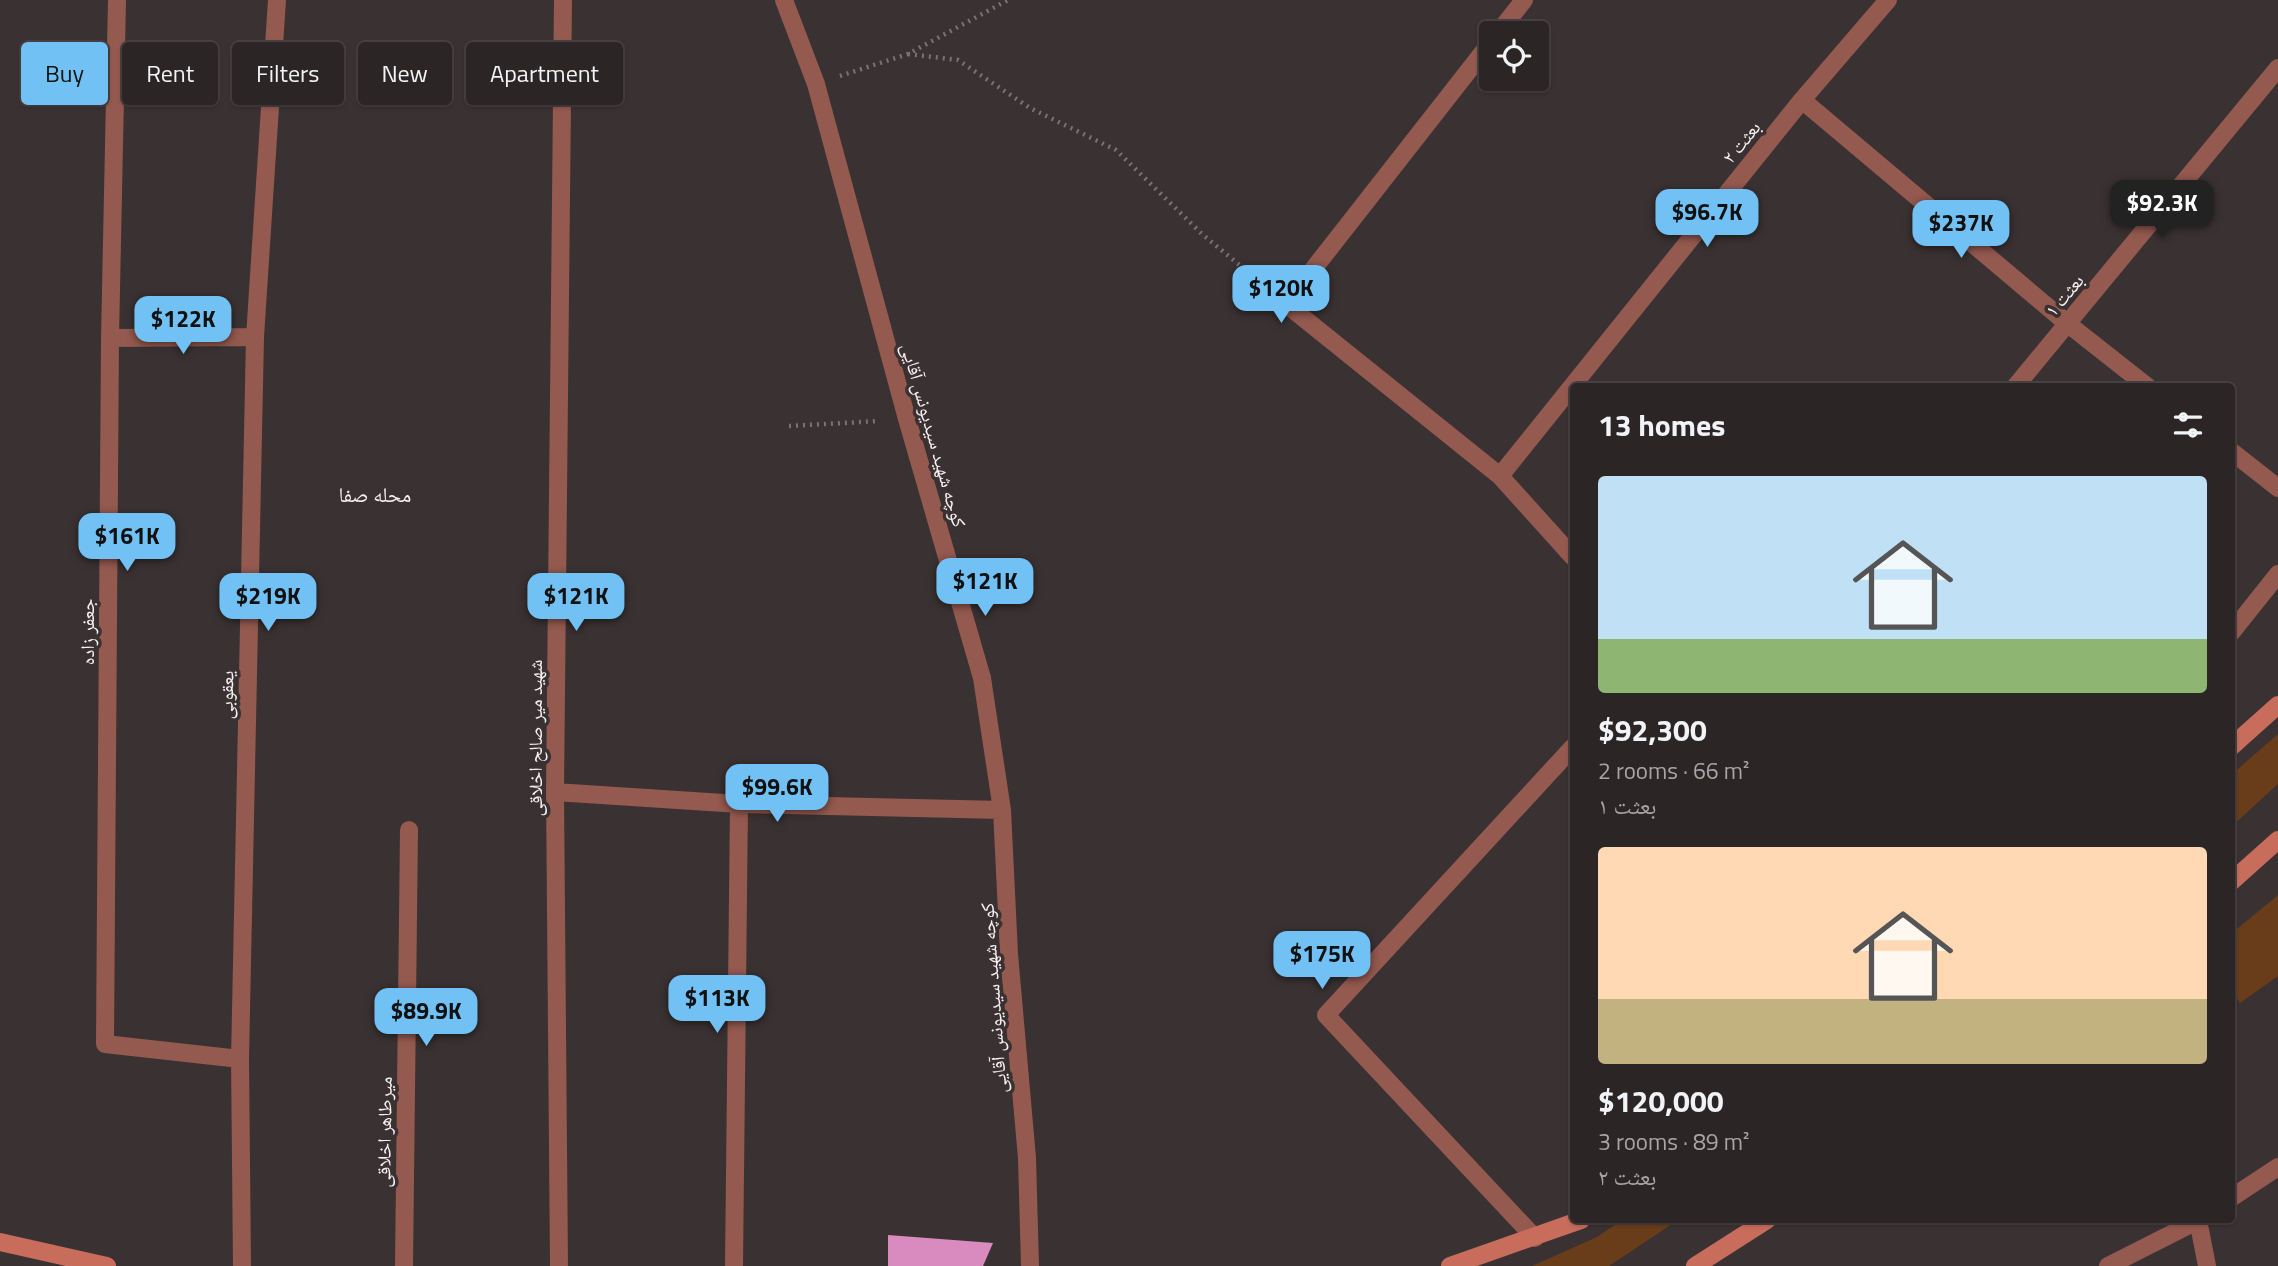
<!DOCTYPE html>
<meta charset="utf-8">
<style>
body{margin:0;font-family:"Titillium Web","Noto Naskh Arabic",sans-serif;background:#342d2e;color:#f1f3f6;height:100vh;display:flex;flex-direction:column;font-size:26px;white-space:nowrap}
*{box-sizing:border-box;margin:0}
p{font-size:23px;color:#a6a5a7}
.icon{flex:none;width:38px;height:38px;fill:none;stroke:currentColor;stroke-width:2;stroke-linecap:round;stroke-linejoin:round}
.map{position:relative;flex:1;overflow:hidden}
.sheet{position:absolute;left:1570px;top:383px;width:665px;height:840px;display:flex;flex-direction:column;background:#2c2526;border-radius:7px;box-shadow:0 2px 5px #0004,0 0 0 2px #484243}
.sheet>*{flex:none}
.guide{position:absolute;left:21px;top:42px;width:665px;height:63px;display:flex;gap:14px}
.fabs{position:absolute;left:1479px;top:21px;display:grid;gap:14px}
.fabs a{display:grid;place-items:center;width:70px;height:70px;border-radius:7px;background:#2c2526;box-shadow:0 2px 5px #0004,0 0 0 2px #484243;font-size:35px}
.price{position:absolute;translate:-50% -60px;padding:0 16px;border-radius:14px;background:#72c1f5;color:#111;font-size:23px;line-height:46px;filter:drop-shadow(0 2px 4px #0008)}
.price::after{content:'';position:absolute;left:50%;top:42px;width:21px;height:16px;margin-left:-10px;background:inherit;clip-path:polygon(0 0,100% 0,50% 100%)}
.price.current{background:#222;color:#fff}
ul{padding:0;list-style:none}
li{display:grid;align-content:center;gap:14px;height:371px;padding:0 28px}
li span{display:grid;place-items:center;height:217px;border-radius:7px;color:#555}
li>.icon{margin-inline-start:auto}
span .icon{width:126px;height:126px;fill:#fffc;stroke-width:1}
li b{font-size:30px}
h2{display:flex;justify-content:space-between;align-items:center;height:84px;padding:0 28px;font-size:30px}
.tag{padding:0 24px;border-radius:7px;background:#2c2526;box-shadow:0 2px 5px #0004,0 0 0 2px #484243;font-size:24px;line-height:63px}
.tag.current{background:#72c1f5;color:#111}
.map>svg:first-child{display:block}
.green{fill:#6a3d1a}
.building{fill:#d98abe}
.lines{fill:none;stroke-linecap:round;stroke-linejoin:round}
.path{stroke:#7a7273;stroke-width:4.5;stroke-dasharray:2 5;stroke-linecap:butt}
.street{stroke:#94594f;stroke-width:18}
.secondary{stroke:#c86c5c;stroke-width:18}
.labels{text-anchor:middle;stroke-width:7;stroke-linejoin:round;paint-order:stroke}
.street-label{font-size:19px;fill:#f8f1f2;stroke:#3a3132}
.neighbourhood-label{font-size:21px;fill:#f8f1f2;stroke:#3a3132}
</style>
<div class="map">
<svg width="2278" height="1266" viewBox="0 0 2278 1266">
<rect width="100%" height="100%" fill="#3a3132"/>
<path class="green" d="M 2278,734 L 2278,784 L 2231,827 L 2231,775 Z
M 2278,895 L 2278,976 L 2240,1003 L 2231,989 L 2231,934 Z
M 1622,1220 L 1678,1220 L 1609,1266 L 1532,1266 L 1597,1237 Z"/>
<path class="building" d="M 888,1235 L 993,1243 L 983,1266 L 888,1266 Z"/>
<g class="lines">
<path class="path" d="M 908,54 L 958,60 L 1030,108 L 1116,150 L 1202,234 L 1267,288
M 840,76 L 908,54 L 1008,0
M 789,426 L 879,421"/>
<path class="street" d="M 117,0 L 110,338 L 105,1044 L 240,1059
M 784,0 L 816,84 L 907,419 L 982,678 L 1002,810 L 1009,954 L 1027,1158 L 1030,1266
M 1498,33 L 1524,0
M 1491,42 L 1286,304 L 1500,476 L 1573,557
M 1802,100 L 2068,324 L 2148,387
M 110,338 L 255,337
M 2015,387 L 2278,68
M 2231,451 L 2278,488
M 1500,476 L 1802,100 L 1888,0
M 2231,633 L 2278,574
M 555,792 L 739,804 L 1002,810
M 2231,1198 L 2278,1167
M 2198,1220 L 2207,1266
M 1535,1238 L 1326,1015 L 1573,747
M 242,1266 L 240,1059 L 255,337 L 277,0
M 404,1266 L 409,830
M 559,1266 L 555,792 L 563,0
M 734,1266 L 739,804
M 2108,1266 L 2199,1220"/>
<path class="secondary" d="M 2231,747 L 2278,705
M 2231,882 L 2278,840
M 0,1242 L 107,1266
M 1450,1266 L 1581,1220
M 1695,1266 L 1767,1220"/>
</g>
<g class="labels">
<g class="street-label">
<text transform="translate(1741 142) rotate(-51)" y="7">بعثت ۲</text>
<text transform="translate(2064 295) rotate(-50)" y="7">بعثت ۱</text>
<text transform="translate(934 435) rotate(74)" y="7">کوچه شهید سیدیونس آقایی</text>
<text transform="translate(87 632) rotate(-90)" y="7">جعفر زاده</text>
<text transform="translate(226 695) rotate(-89)" y="7">یعقوبی</text>
<text transform="translate(535 738) rotate(-90)" y="7">شهید میر صالح اخلاقی</text>
<text transform="translate(993 998) rotate(-94)" y="7">کوچه شهید سیدیونس آقایی</text>
<text transform="translate(384 1132) rotate(-89)" y="7">میرطاهر اخلاقی</text>
</g>
<g class="neighbourhood-label">
<text x="375" y="502">محله صفا</text>
</g>
</g>
</svg>
<div class="fabs">
<a><svg class="icon" aria-label="locate" viewBox="0 0 24 24"><circle cx="12" cy="12" r="6"/><path d="M12 2v4M12 18v4M2 12h4M18 12h4"/></svg></a>
</div>
<b class="price current" style="left:2162px;top:240px">$92.3K</b>
<b class="price" style="left:1707px;top:249px">$96.7K</b>
<b class="price" style="left:1961px;top:260px">$237K</b>
<b class="price" style="left:1281px;top:325px">$120K</b>
<b class="price" style="left:183px;top:356px">$122K</b>
<b class="price" style="left:127px;top:573px">$161K</b>
<b class="price" style="left:985px;top:618px">$121K</b>
<b class="price" style="left:268px;top:633px">$219K</b>
<b class="price" style="left:576px;top:633px">$121K</b>
<b class="price" style="left:777px;top:824px">$99.6K</b>
<b class="price" style="left:1322px;top:991px">$175K</b>
<b class="price" style="left:717px;top:1035px">$113K</b>
<b class="price" style="left:426px;top:1048px">$89.9K</b>
<div class="guide">
<a class="tag current">Buy</a>
<a class="tag">Rent</a>
<a class="tag">Filters</a>
<a class="tag">New</a>
<a class="tag">Apartment</a>
</div>
<section class="sheet">
<h2>13 homes<svg class="icon" aria-label="filters" viewBox="0 0 24 24"><path d="M4 7h16M4 17h16"/><circle cx="9" cy="7" r="2"/><circle cx="15" cy="17" r="2"/></svg></h2>
<ul>
<li><span style="background:linear-gradient(#bfe0f5 75%,#8fb573 0)"><svg class="icon" aria-label="home" viewBox="0 0 24 24"><path d="M3 11l9-7 9 7M6 9v11h12V9"/></svg></span><div><b>$92,300</b><p>2 rooms · 66 m²</p><p>بعثت ۱</p></div></li>
<li><span style="background:linear-gradient(#ffd9b3 70%,#c2b280 0)"><svg class="icon" aria-label="home" viewBox="0 0 24 24"><path d="M3 11l9-7 9 7M6 9v11h12V9"/></svg></span><div><b>$120,000</b><p>3 rooms · 89 m²</p><p>بعثت ۲</p></div></li>
</ul>
</section>
</div>
